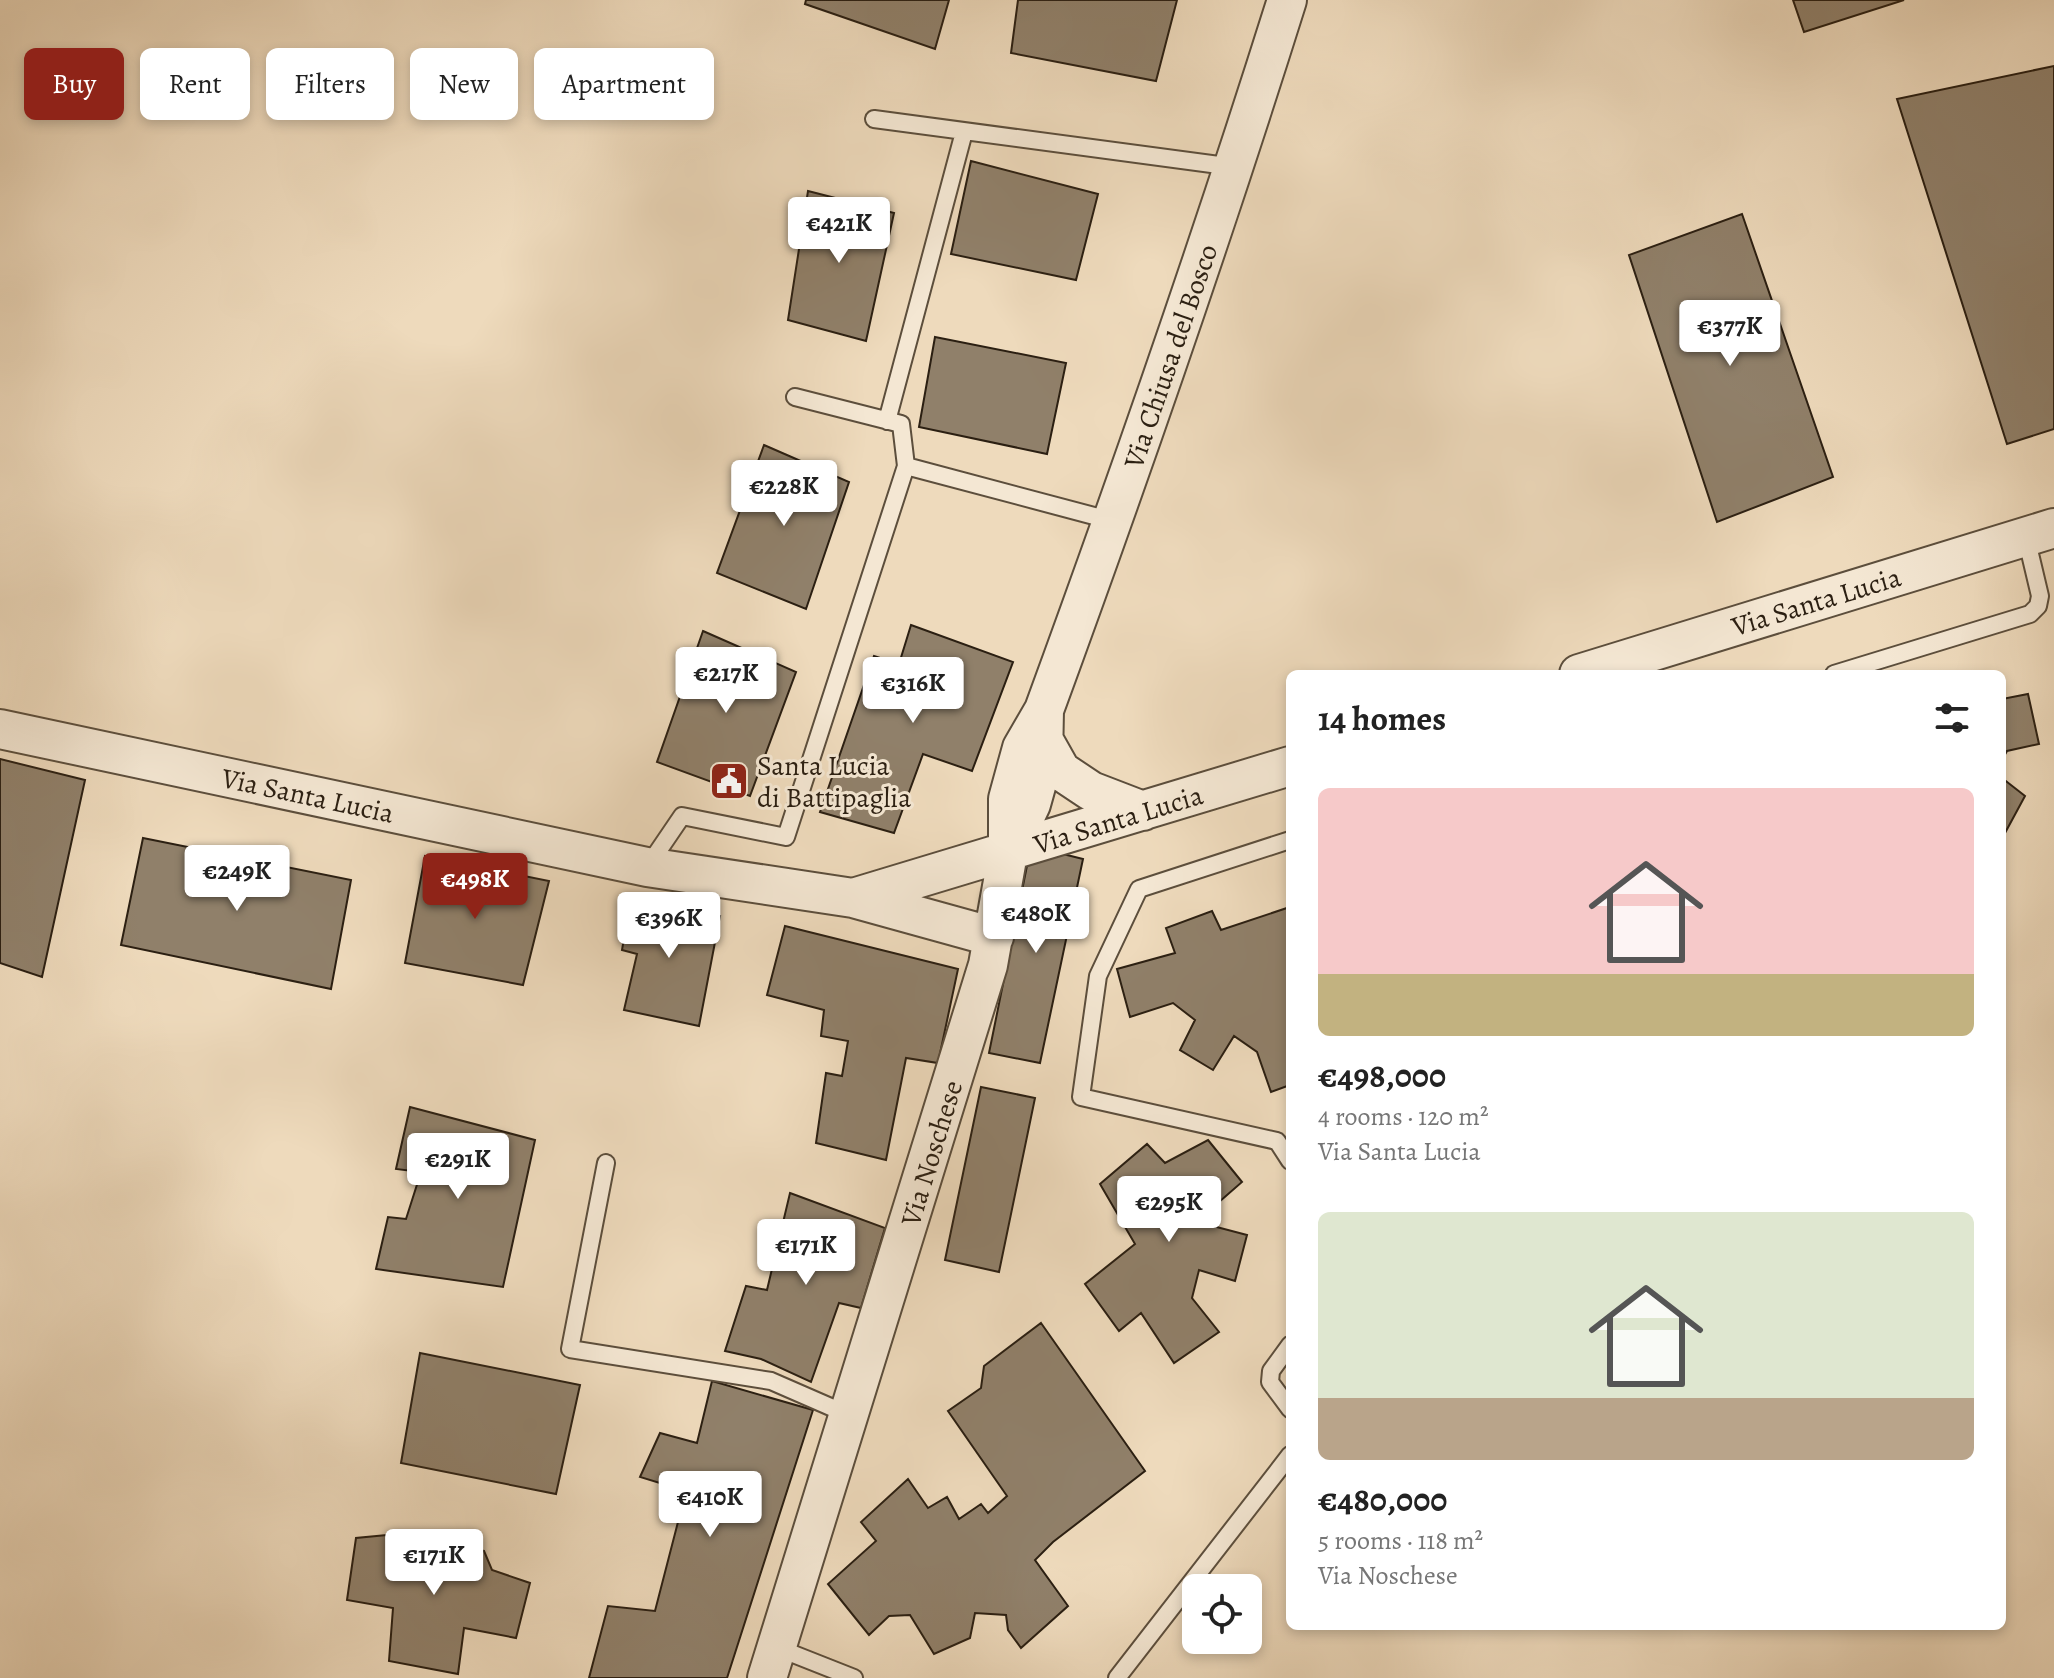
<!DOCTYPE html>
<meta charset="utf-8">
<style>
body{margin:0;font-family:Alegreya,serif;background:#f6f6f6;color:#222;height:100vh;display:flex;flex-direction:column;font-size:30px;white-space:nowrap}
*{box-sizing:border-box;margin:0}
p{font-size:26px;color:#767676}
.icon{flex:none;width:44px;height:44px;fill:none;stroke:currentColor;stroke-width:2;stroke-linecap:round;stroke-linejoin:round}
.map{position:relative;flex:1;overflow:hidden}
.drawer{position:absolute;left:1286px;top:670px;width:720px;height:960px;display:flex;flex-direction:column;background:#fff;border-radius:12px;box-shadow:0 4px 12px #0003}
.drawer>*{flex:none}
.guide{position:absolute;left:24px;top:48px;width:760px;height:72px;display:flex;gap:16px}
.tools{position:absolute;left:1182px;top:1574px;display:grid;gap:16px}
.tools a{display:grid;place-items:center;width:80px;height:80px;border-radius:12px;background:#fff;box-shadow:0 4px 12px #0003;font-size:40px}
.price{position:absolute;translate:-50% -68px;padding:0 18px;border-radius:8px;background:#fff;color:#222;font-size:26px;line-height:52px;filter:drop-shadow(0 2px 4px #0008)}
.price::after{content:'';position:absolute;left:50%;top:48px;width:24px;height:18px;margin-left:-12px;background:inherit;clip-path:polygon(0 0,100% 0,50% 100%)}
.price.active{background:#8f2418;color:#fff}
ul{padding:0;list-style:none}
li{display:grid;align-content:center;gap:16px;height:424px;padding:0 32px}
li span{display:grid;place-items:center;height:248px;border-radius:12px;color:#555}
li>.icon{margin-inline-start:auto}
span .icon{width:144px;height:144px;fill:#fffc;stroke-width:1}
li b{font-size:34px}
h2{display:flex;justify-content:space-between;align-items:center;height:96px;padding:0 32px;font-size:34px}
.chip{padding:0 28px;border-radius:12px;background:#fff;box-shadow:0 4px 12px #0003;font-size:28px;line-height:72px}
.chip.active{background:#8f2418;color:#fff}
.map>svg:first-child{display:block}
.building{fill:#90806a;stroke:#2b1f12;stroke-width:2}
.lines{fill:none;stroke-linecap:round;stroke-linejoin:round}
.service-casing{stroke:#5c4e3c;stroke-width:20}
.tertiary-casing{stroke:#5c4e3c;stroke-width:42}
.service{stroke:#f4e7d3;stroke-width:16}
.tertiary{stroke:#f4e7d3;stroke-width:38}
.labels{text-anchor:middle;stroke-width:6;stroke-linejoin:round;paint-order:stroke}
.street-label{font-size:28px;fill:#2b1f12;stroke:#f4e7d3}
.poi-label{font-size:28px;fill:#2b1f12;stroke:#f4e7d3;text-anchor:start}
</style>
<div class="map">
<svg width="2054" height="1678" viewBox="0 0 2054 1678">
<rect width="100%" height="100%" fill="#eedabc"/>
<filter id="stains"><feTurbulence type="fractalNoise" baseFrequency=".0025" numOctaves="4"/><feColorMatrix values="0 0 0 0 .2 0 0 0 0 .09 0 0 0 0 .02 0 0 0 .5 -.17"/></filter>
<radialGradient id="worn" r=".72"><stop offset=".6" stop-color="#630" stop-opacity="0"/><stop offset="1" stop-color="#630" stop-opacity=".3"/></radialGradient>
<path class="building" d="M 806,0 L 949,0 L 935,49 L 805,4 Z
M 1018,0 L 1177,0 L 1156,81 L 1011,53 Z
M 1793,0 L 1904,0 L 1804,32 Z
M 2054,66 L 2054,429 L 2007,444 L 1897,99 Z
M 971,161 L 1098,194 L 1076,280 L 951,254 Z
M 808,191 L 894,213 L 866,341 L 788,320 Z
M 1742,214 L 1833,477 L 1717,522 L 1629,255 Z
M 935,337 L 1066,363 L 1047,454 L 919,427 Z
M 764,445 L 849,482 L 806,609 L 717,573 Z
M 911,625 L 1013,662 L 972,771 L 923,754 L 894,833 L 820,812 L 874,656 L 899,664 Z
M 703,631 L 796,672 L 750,796 L 657,762 Z
M 2028,694 L 2039,744 L 2007,751 L 2002,760 L 2002,699 Z
M 0,759 L 85,780 L 42,977 L 0,963 Z
M 2002,778 L 2025,796 L 2005,833 L 2002,831 Z
M 143,838 L 351,880 L 331,989 L 121,945 Z
M 1031,846 L 1083,859 L 1040,1063 L 989,1053 Z
M 425,856 L 549,881 L 523,985 L 405,963 Z
M 631,897 L 720,916 L 699,1026 L 624,1010 L 637,954 L 622,950 Z
M 1290,907 L 1290,1085 L 1271,1092 L 1257,1052 L 1234,1036 L 1213,1070 L 1180,1050 L 1195,1020 L 1173,1003 L 1130,1017 L 1117,969 L 1175,953 L 1166,928 L 1212,911 L 1221,930 Z
M 785,926 L 958,969 L 938,1063 L 906,1058 L 886,1160 L 816,1143 L 826,1073 L 842,1076 L 848,1041 L 821,1036 L 824,1010 L 767,995 Z
M 981,1087 L 1035,1098 L 999,1272 L 945,1260 Z
M 410,1107 L 535,1140 L 503,1287 L 376,1269 L 388,1217 L 406,1219 L 421,1172 L 396,1169 Z
M 1208,1140 L 1242,1182 L 1211,1209 L 1209,1225 L 1247,1235 L 1235,1281 L 1199,1270 L 1192,1298 L 1219,1332 L 1174,1363 L 1141,1313 L 1119,1331 L 1085,1284 L 1135,1244 L 1100,1184 L 1147,1144 L 1165,1163 Z
M 790,1193 L 885,1228 L 861,1308 L 839,1303 L 811,1382 L 761,1359 L 725,1351 L 746,1286 L 767,1290 Z
M 1041,1323 L 1145,1471 L 1053,1542 L 1035,1560 L 1068,1606 L 1021,1648 L 1008,1630 L 1006,1615 L 975,1613 L 970,1638 L 934,1654 L 910,1615 L 889,1616 L 869,1635 L 828,1584 L 876,1541 L 861,1522 L 908,1479 L 928,1508 L 947,1497 L 959,1519 L 981,1504 L 988,1513 L 1007,1496 L 948,1411 L 981,1388 L 984,1366 Z
M 420,1353 L 580,1385 L 556,1494 L 401,1463 Z
M 712,1381 L 813,1410 L 727,1678 L 589,1678 L 608,1606 L 655,1611 L 686,1491 L 640,1477 L 660,1433 L 697,1443 Z
M 387,1535 L 484,1551 L 492,1570 L 530,1583 L 516,1638 L 464,1628 L 458,1674 L 389,1661 L 393,1608 L 347,1600 L 356,1538 Z"/>
<g class="lines">
<g class="service-casing">
<path id="service" d="M 874,119 L 1234,167
M 795,397 L 901,424 L 906,466
M 887,421 L 964,132
M 1834,674 L 2030,614 L 2038,606 L 2040,596 L 2026,537
M 1290,840 L 1139,889 L 1098,976 L 1081,1097 L 1277,1141 L 1290,1161
M 648,866 L 682,816 L 786,837 L 906,466 L 1113,521
M 606,1163 L 570,1349 L 771,1381 L 849,1415
M 1290,1345 L 1271,1371 L 1270,1382 L 1290,1409
M 778,1648 L 854,1678
M 1117,1678 L 1290,1455"/>
</g>
<g class="tertiary-casing">
<path id="tertiary" d="M 1579,674 L 2054,528
M 1044,710 C 1130,475 1212,239 1287,0
M 0,729 L 647,867 L 853,898 L 994,937
M 1043,739 L 1061,771 L 1091,791 L 1143,811
M 853,898 L 1290,766
M 767,1678 L 988,965 L 1008,853 L 1008,799 L 1022,748 L 1044,710 L 1043,761 L 1031,804 L 1008,853"/>
</g>
<use href="#service" class="service"/>
<use href="#tertiary" class="tertiary"/>
</g>
<defs>
<g id="civic-square" transform="scale(2)"><rect x="-9" y="-9" width="18" height="18" rx="4" fill="#8f2418" stroke="#f4e7d3"/><path d="M-.6-6.5H3V-4.5H.6V-3L4-1V1h2V6H-6V1h2V-1L-.6-3ZM-1.2 2.5V6h2.4V2.5Z" fill="#fff"/></g>
</defs>
<g fill-rule="evenodd">
<use href="#civic-square" x="729" y="781"/>
</g>
<g class="labels">
<g class="street-label">
<text transform="translate(1170 356) rotate(-71)" y="10">Via Chiusa del Bosco</text>
<text transform="translate(1816 601) rotate(-17)" y="10">Via Santa Lucia</text>
<text transform="translate(308 795) rotate(12)" y="10">Via Santa Lucia</text>
<text transform="translate(1118 819) rotate(-17)" y="10">Via Santa Lucia</text>
<text transform="translate(931 1153) rotate(-73)" y="10">Via Noschese</text>
</g>
<g class="poi-label">
<text x="757" y="775">Santa Lucia<tspan x="757" dy="32">di Battipaglia</tspan></text>
</g>
</g>
<rect width="100%" height="100%" filter="url(#stains)"/>
<rect width="100%" height="100%" fill="url(#worn)"/>
</svg>
<div class="tools">
<a><svg class="icon" aria-label="locate" viewBox="0 0 24 24"><circle cx="12" cy="12" r="6"/><path d="M12 2v4M12 18v4M2 12h4M18 12h4"/></svg></a>
</div>
<b class="price" style="left:839px;top:265px">€421K</b>
<b class="price" style="left:1730px;top:368px">€377K</b>
<b class="price" style="left:784px;top:528px">€228K</b>
<b class="price" style="left:726px;top:715px">€217K</b>
<b class="price" style="left:913px;top:725px">€316K</b>
<b class="price" style="left:237px;top:913px">€249K</b>
<b class="price active" style="left:475px;top:921px">€498K</b>
<b class="price" style="left:1036px;top:955px">€480K</b>
<b class="price" style="left:669px;top:960px">€396K</b>
<b class="price" style="left:458px;top:1201px">€291K</b>
<b class="price" style="left:1169px;top:1244px">€295K</b>
<b class="price" style="left:806px;top:1287px">€171K</b>
<b class="price" style="left:710px;top:1539px">€410K</b>
<b class="price" style="left:434px;top:1597px">€171K</b>
<div class="guide">
<a class="chip active">Buy</a>
<a class="chip">Rent</a>
<a class="chip">Filters</a>
<a class="chip">New</a>
<a class="chip">Apartment</a>
</div>
<section class="drawer">
<h2>14 homes<svg class="icon" aria-label="filters" viewBox="0 0 24 24"><path d="M4 7h16M4 17h16"/><circle cx="9" cy="7" r="2"/><circle cx="15" cy="17" r="2"/></svg></h2>
<ul>
<li><span style="background:linear-gradient(#f6c9c9 75%,#c2b280 0)"><svg class="icon" aria-label="home" viewBox="0 0 24 24"><path d="M3 11l9-7 9 7M6 9v11h12V9"/></svg></span><div><b>€498,000</b><p>4 rooms · 120 m²</p><p>Via Santa Lucia</p></div></li>
<li><span style="background:linear-gradient(#dfe7d0 75%,#b9a48a 0)"><svg class="icon" aria-label="home" viewBox="0 0 24 24"><path d="M3 11l9-7 9 7M6 9v11h12V9"/></svg></span><div><b>€480,000</b><p>5 rooms · 118 m²</p><p>Via Noschese</p></div></li>
</ul>
</section>
</div>
